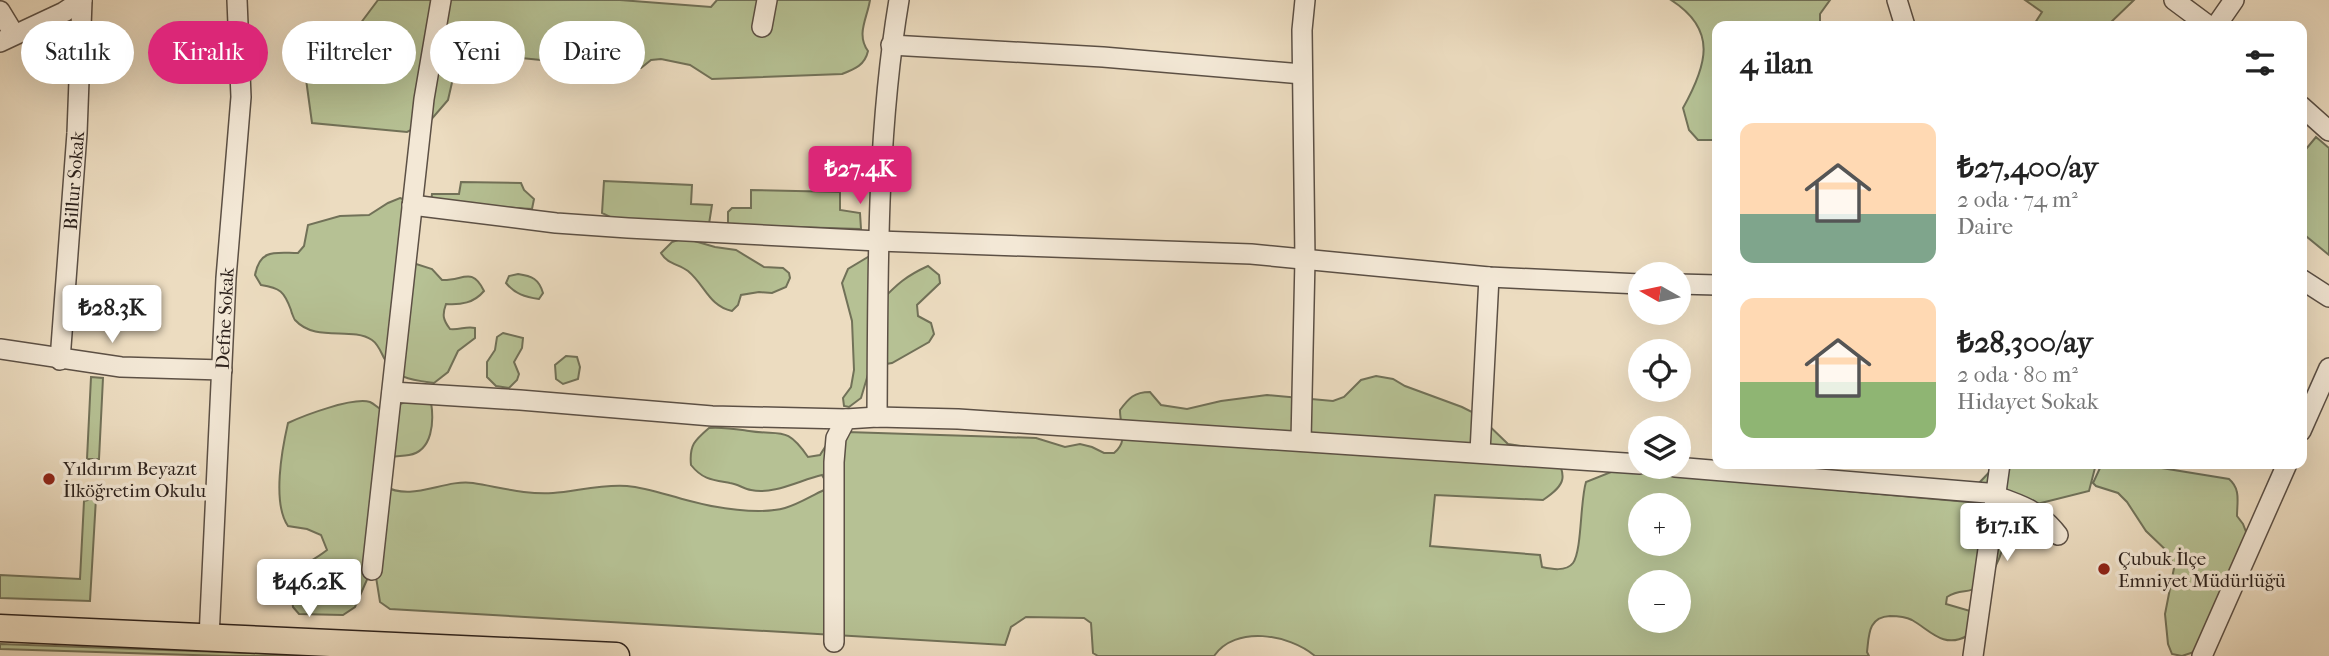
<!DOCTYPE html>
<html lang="tr">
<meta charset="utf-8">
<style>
body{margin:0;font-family:"IM FELL French Canon",serif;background:#f6f6f6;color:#222;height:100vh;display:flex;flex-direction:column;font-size:26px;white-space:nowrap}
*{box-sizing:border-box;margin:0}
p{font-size:23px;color:#767676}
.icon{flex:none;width:38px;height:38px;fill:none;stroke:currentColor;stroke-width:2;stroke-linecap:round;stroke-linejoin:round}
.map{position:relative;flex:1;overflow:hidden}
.side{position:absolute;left:1712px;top:21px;width:595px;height:448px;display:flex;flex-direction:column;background:#fff;border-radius:14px;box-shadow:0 7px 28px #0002}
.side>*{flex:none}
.guide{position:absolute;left:21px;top:21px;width:665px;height:63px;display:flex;gap:14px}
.needle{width:46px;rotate:279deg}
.tools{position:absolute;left:1628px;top:262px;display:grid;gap:14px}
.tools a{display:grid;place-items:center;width:63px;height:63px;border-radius:50%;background:#fff;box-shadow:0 7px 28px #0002;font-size:35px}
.price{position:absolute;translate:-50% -60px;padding:0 16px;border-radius:7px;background:#fff;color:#222;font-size:23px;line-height:46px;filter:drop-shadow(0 2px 4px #0008)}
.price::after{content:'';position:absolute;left:50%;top:42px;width:21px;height:16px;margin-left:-10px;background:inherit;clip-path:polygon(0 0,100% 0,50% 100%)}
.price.selected{background:#db2777;color:#fff}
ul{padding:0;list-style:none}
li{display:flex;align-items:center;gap:21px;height:175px;padding:0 28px}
li span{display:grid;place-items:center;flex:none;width:196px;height:140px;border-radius:14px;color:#555}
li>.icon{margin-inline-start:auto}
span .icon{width:84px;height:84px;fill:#fffc;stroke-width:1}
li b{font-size:30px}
h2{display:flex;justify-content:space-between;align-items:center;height:84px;padding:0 28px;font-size:30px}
.tag{padding:0 24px;border-radius:32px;background:#fff;box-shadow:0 7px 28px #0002;font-size:24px;line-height:63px}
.tag.selected{background:#db2777;color:#fff}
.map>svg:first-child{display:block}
.green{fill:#b6c194;stroke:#717158;stroke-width:2;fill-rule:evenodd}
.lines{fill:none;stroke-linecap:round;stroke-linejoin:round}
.minor-casing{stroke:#5c5045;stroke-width:22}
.major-casing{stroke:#2c211c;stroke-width:29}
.minor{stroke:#f3e8d6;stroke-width:19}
.major{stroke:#ecdcc0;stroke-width:26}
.poi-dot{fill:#8f2418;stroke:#f3e8d6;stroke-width:2.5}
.labels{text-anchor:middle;stroke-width:7;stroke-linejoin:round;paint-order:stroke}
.street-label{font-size:19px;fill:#2c211c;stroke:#f3e8d6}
.poi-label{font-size:19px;fill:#2c211c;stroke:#f3e8d6;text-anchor:start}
</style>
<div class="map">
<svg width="2329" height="656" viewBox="0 0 2329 656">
<rect width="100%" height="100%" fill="#ecdcc0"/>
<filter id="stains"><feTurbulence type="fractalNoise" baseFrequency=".00286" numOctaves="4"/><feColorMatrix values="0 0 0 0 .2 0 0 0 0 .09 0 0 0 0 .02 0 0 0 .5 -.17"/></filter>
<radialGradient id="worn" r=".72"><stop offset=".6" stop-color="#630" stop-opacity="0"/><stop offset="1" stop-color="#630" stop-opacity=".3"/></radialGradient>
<path class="green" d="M 378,0 L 620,0 L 711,7 L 717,0 L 870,0 C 867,19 856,34 868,51 C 865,65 855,69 842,74 L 712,79 L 690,65 L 661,59 L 651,60 L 641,68 L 623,68 L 459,52 L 448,100 L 430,121 L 407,132 L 312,123 L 299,28 L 347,28 L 360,24 Z
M 1671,0 L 1830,0 L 1820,14 L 1820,26 L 1717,26 L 1717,140 L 1698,140 L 1689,130 L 1683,108 C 1707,65 1718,30 1671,0 Z
M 2025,0 L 2134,0 L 2107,26 L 2033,26 L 2042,12 Z
M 2316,137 L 2329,148 L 2329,255 L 2301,232 L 2301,155 Z
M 604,181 L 692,185 L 691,204 L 712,205 L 709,224 L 612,218 L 602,213 Z
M 461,182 L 521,183 L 524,190 L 534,199 L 532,209 L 431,203 L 432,194 L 459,194 Z
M 751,190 L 840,192 L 840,210 L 860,213 L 861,229 L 728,225 L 728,212 L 732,208 L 751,208 Z
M 400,198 L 408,201 L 413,263 L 432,269 L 442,280 C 463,281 472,266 484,291 C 474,303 461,305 446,304 C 442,315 443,320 450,329 C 460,330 466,326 475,328 L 475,338 L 458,351 L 448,372 L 434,383 C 412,380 395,379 384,358 C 381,352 378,344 372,340 C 351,326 316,343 295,320 C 294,319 291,311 291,310 C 284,291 280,288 261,285 L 255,275 C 260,248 276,253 298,253 L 304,246 L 308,225 L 340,216 L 369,215 L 388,203 Z
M 684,238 L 715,247 L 736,250 L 764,267 L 783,268 L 789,273 L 790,278 L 786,287 L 772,293 L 759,292 L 741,295 L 738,305 L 732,311 C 709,306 705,285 688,271 C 679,264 667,264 661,253 L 672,242 Z
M 868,257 L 877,257 L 880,302 C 897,284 906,276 928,266 L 939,275 L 940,283 L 917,305 L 918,316 L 931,323 L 934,334 L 929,342 L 892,363 L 874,366 L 869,371 L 861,398 L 849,407 L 844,406 L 843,398 L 851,387 L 854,370 L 852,321 L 842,283 L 848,269 Z
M 518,274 C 532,276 539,279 543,293 L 539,299 C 525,297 515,294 506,283 L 509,276 Z
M 503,333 L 523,338 L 522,348 L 514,362 L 519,374 L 517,380 L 509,388 L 496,386 L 487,377 L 487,362 L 495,350 L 497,337 Z
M 566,356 L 577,357 L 580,367 L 578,379 L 563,384 L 556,379 L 555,365 Z
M 1376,376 L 1393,379 L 1405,386 L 1462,407 L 1478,415 L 1508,444 L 1554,451 C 1566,477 1568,483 1543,500 L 1435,495 L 1430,546 L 1540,555 L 1542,567 C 1551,569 1566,572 1573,563 C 1582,551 1580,501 1586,482 L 1616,470 L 1991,504 L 1979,483 L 1997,464 L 2096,464 L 2089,491 L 2033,505 L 2010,518 C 2005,541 1999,574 1978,587 C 1968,594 1960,588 1947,597 L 1946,604 L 1984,615 C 1979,621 1974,632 1967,636 C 1943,649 1930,630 1912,620 C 1906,617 1897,616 1890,616 C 1868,617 1869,635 1867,652 L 1869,656 L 1315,656 C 1289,634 1235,625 1214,656 L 1098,656 L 1093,653 L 1091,623 L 1084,618 L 1026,617 L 1011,627 L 1005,645 L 390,609 L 380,602 L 376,577 L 369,575 L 355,607 L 343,615 L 299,614 L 293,607 C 287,561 298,573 327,550 L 321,535 L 307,529 L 288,526 C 272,503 282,449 288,423 C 305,415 353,397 370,402 C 375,404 378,409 384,411 L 412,399 L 431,402 C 434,421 433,451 409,455 C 403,456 397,456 391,457 L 384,486 C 413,502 443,479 473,483 C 499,487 526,495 553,493 C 577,491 602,484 627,486 C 649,488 669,496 690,501 C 715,508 759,515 785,508 C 799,504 811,496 824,490 L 826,482 L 822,475 C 800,480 774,495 751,490 C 744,489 738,484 730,483 C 713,480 703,480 691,465 C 689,445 695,440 709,428 C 724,427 735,429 749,431 C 781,436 786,425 808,457 L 820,455 L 827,444 L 847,432 L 1036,438 L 1065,447 L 1080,444 L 1092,447 L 1104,453 L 1114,453 C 1129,441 1120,427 1120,410 C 1129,398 1134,392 1150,392 L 1161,405 L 1187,409 L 1221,401 L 1267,395 L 1333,401 L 1344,397 L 1361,380 ZM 1640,506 L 1678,506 L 1678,544 L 1640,544 ZM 1640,583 L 1678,583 L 1678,621 L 1640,621 Z
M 91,377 L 103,378 L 99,459 L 87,459 Z
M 2137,464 L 2229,479 C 2241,489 2237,502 2237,516 L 2243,524 L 2248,537 L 2194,652 L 2182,656 L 2172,654 L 2168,644 L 2165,614 L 2174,568 L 2169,553 L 2146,531 L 2127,502 L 2118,493 L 2096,486 L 2093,483 L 2100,468 Z
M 96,498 L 90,601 L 0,598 L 0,575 L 80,579 L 84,501 Z
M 0,644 L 335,656 L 225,656 L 0,649 Z"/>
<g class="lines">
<g class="minor-casing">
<g id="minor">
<path d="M 1897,0 L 1905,26"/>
<path d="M 2174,0 L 2209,26"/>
<path d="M 0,11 L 14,34"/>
<path d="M 2216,26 L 2234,0"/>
<path d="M 762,27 L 767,0"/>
<path d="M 0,42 L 64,12 L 82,0"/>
<path d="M 891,45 L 1103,57 L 1302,74"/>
<path d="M 2301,106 L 2329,131"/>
<path d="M 412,205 L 556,223 L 628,228 L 878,241 L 1251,254 L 1489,277 L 1640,284"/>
<path d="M 2301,279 L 2329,297"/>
<path d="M 1678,284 L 1717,285"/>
<path d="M 0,349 L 121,367 L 222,370"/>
<path id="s1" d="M 60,360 L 77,133 L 82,1"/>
<path d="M 392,392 L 520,400 L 712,416 L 846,419"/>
<path d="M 877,417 C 878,278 876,137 899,0"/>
<path d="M 2301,431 L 2329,368"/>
<path d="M 1301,441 L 1305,259 L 1302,30 L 1305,0"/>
<path d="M 1480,452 L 1489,277"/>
<path d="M 1675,467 L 1987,493 C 2018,504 2037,508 2058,535"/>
<path d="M 372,570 L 424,99 L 441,0"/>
<path id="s2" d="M 209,638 L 226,278 L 241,97 L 237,0"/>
<path d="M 834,642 L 834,462 L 836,438 L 846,419 L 877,417 L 958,419 L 1640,464"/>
<path d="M 1973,656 L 2000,464"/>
<path d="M 2202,656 L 2287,464"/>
</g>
</g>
<g class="major-casing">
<path id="major" d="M 0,628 L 616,656"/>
</g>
<use href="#minor" class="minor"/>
<use href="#major" class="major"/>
</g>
<g class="poi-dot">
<circle cx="49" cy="479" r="7"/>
<circle cx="2104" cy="569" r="7"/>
</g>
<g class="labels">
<g class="street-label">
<text dy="7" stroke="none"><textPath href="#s1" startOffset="180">Billur Sokak</textPath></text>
<text dy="7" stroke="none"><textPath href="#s2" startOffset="320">Defne Sokak</textPath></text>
</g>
<g class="poi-label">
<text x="63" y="475">Yıldırım Beyazıt<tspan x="63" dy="22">İlköğretim Okulu</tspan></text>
<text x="2118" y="565">Çubuk İlçe<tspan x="2118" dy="22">Emniyet Müdürlüğü</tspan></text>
</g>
</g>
<rect width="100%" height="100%" filter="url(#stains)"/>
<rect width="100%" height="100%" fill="url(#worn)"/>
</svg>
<div class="tools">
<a><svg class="needle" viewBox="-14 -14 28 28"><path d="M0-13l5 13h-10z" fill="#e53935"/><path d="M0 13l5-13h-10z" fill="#767676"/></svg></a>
<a><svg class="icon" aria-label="locate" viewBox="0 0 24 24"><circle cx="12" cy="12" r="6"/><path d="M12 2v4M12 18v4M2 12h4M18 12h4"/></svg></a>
<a><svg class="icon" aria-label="layers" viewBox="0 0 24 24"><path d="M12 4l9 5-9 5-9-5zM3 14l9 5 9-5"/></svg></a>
<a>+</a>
<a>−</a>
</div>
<b class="price selected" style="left:860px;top:206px">₺27.4K</b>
<b class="price" style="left:112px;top:345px">₺28.3K</b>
<b class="price" style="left:2007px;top:563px">₺17.1K</b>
<b class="price" style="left:309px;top:619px">₺46.2K</b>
<div class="guide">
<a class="tag">Satılık</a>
<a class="tag selected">Kiralık</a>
<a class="tag">Filtreler</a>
<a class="tag">Yeni</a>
<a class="tag">Daire</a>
</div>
<section class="side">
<h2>4 ilan<svg class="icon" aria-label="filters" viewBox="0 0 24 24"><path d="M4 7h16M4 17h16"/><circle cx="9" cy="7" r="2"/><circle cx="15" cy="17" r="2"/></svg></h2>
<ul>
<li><span style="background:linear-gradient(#ffd9b3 65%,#7fa58c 0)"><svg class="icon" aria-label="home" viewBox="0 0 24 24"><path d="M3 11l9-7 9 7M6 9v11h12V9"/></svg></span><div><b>₺27,400/ay</b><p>2 oda · 74 m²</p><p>Daire</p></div></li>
<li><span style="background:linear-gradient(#ffd9b3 60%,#8fb573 0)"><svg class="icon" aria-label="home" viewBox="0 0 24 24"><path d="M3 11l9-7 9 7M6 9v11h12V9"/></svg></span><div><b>₺28,300/ay</b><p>2 oda · 80 m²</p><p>Hidayet Sokak</p></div></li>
</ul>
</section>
</div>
